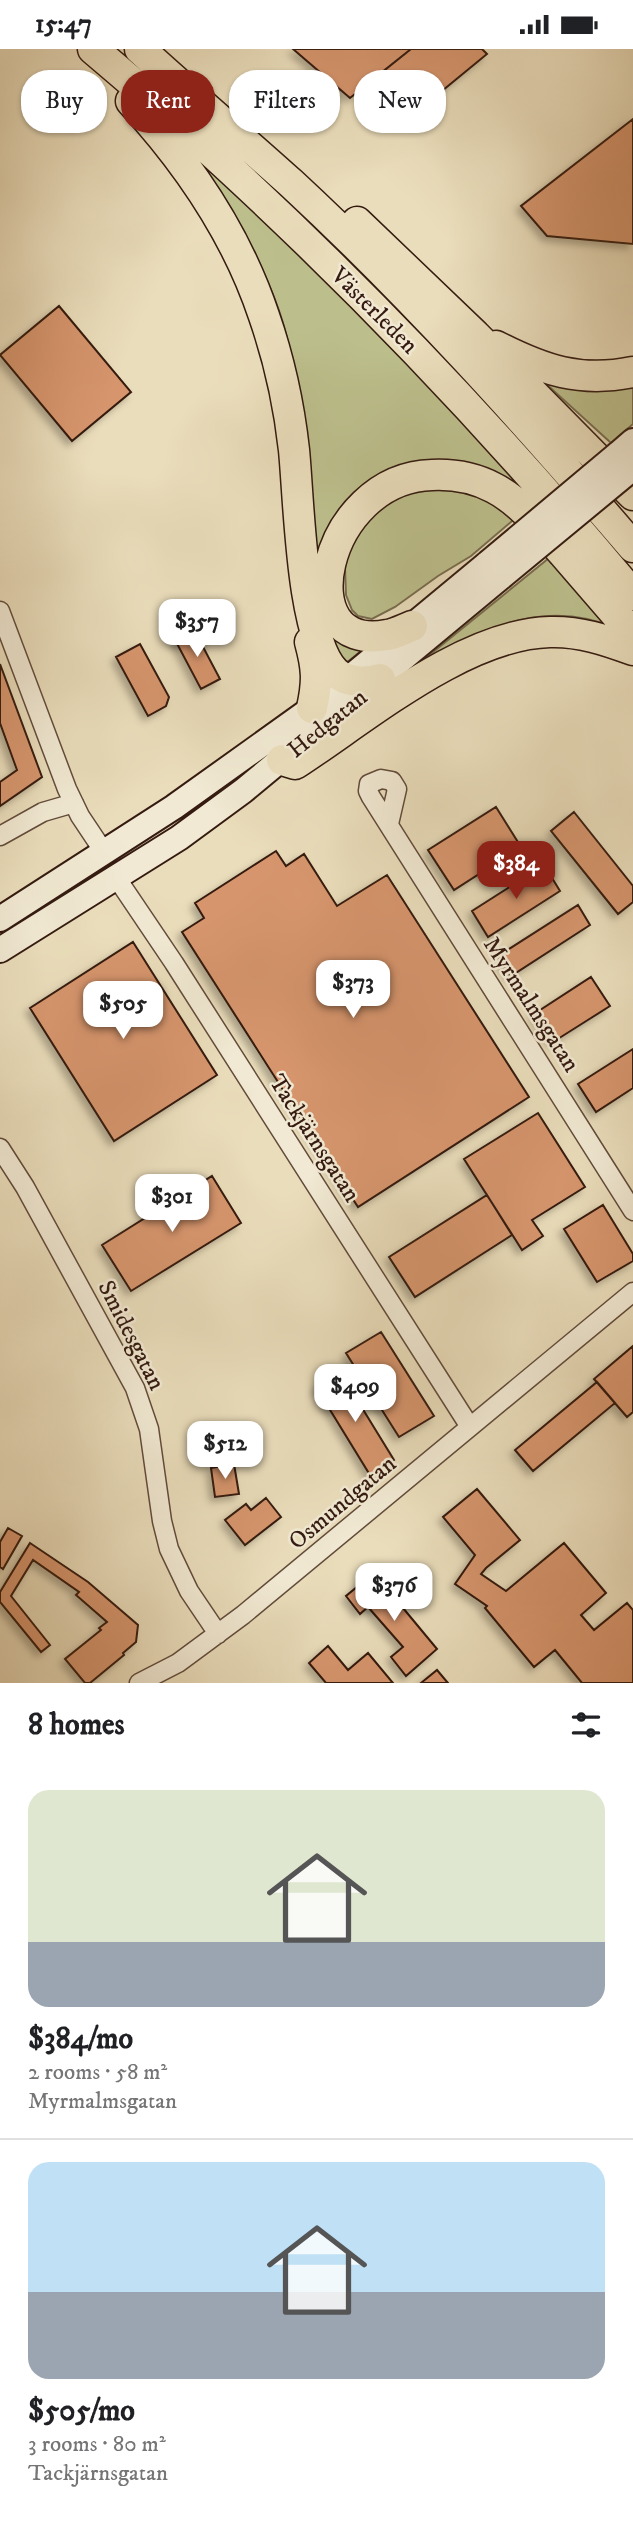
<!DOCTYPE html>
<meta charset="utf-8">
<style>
body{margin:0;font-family:"IM FELL DW Pica",serif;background:#f6f6f6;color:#202124;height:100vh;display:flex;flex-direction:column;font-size:26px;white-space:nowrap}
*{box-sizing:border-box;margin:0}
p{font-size:23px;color:#757577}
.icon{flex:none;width:38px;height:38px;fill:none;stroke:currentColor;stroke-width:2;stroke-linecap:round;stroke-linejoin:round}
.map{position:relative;height:1634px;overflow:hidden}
.panel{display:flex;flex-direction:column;background:#fff;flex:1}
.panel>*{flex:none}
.guide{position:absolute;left:21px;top:21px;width:592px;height:63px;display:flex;gap:14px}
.price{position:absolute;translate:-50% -60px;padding:0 16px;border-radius:14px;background:#fff;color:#222;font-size:23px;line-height:46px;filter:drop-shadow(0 2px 4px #0008)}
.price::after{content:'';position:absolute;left:50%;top:42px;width:21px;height:16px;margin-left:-10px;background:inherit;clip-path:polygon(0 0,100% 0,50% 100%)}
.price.current{background:#8f2418;color:#fff}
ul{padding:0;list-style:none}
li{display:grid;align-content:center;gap:14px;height:371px;padding:0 28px}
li+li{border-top:2px solid #e0e0e0}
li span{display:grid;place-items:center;height:217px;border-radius:21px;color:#555}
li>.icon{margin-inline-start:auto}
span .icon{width:126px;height:126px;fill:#fffc;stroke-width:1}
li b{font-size:30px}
h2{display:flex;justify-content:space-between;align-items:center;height:84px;padding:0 28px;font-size:30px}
.tag{padding:0 24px;border-radius:28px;background:#fff;box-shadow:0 2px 5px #0004;font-size:24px;line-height:63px}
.tag.current{background:#8f2418;color:#fff}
.status{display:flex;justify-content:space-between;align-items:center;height:49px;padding:0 35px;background:#fff;direction:ltr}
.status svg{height:19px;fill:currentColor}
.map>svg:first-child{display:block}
.green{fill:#bcbf8c;stroke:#786c4e;stroke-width:2}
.building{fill:#d6956d;stroke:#341a10;stroke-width:2;filter:url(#shadow)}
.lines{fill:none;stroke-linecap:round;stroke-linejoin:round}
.minor-casing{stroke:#624b3b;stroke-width:21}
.secondary-casing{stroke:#341a10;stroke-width:28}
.motorway-casing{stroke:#341a10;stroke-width:33}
.minor{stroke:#f1e9d3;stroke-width:18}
.secondary{stroke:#f1e9d3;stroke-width:24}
.motorway{stroke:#eaddbb;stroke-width:30}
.secondary-bridge-casing{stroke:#341a10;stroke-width:28;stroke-linecap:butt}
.secondary-bridge{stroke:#f1e9d3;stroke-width:24}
.labels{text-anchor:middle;stroke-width:5;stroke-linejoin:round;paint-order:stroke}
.street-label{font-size:24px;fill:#341a10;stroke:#f1e9d3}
</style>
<div class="status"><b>15:47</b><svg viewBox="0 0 49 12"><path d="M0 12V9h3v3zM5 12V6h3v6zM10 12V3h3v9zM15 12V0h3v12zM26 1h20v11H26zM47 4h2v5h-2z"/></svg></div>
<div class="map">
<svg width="633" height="1634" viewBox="0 0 633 1634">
<defs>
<filter id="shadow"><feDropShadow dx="-4.5" dy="4.5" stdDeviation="3.5" flood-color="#0004"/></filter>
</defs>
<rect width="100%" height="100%" fill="#eaddbb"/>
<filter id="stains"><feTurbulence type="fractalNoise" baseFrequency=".00286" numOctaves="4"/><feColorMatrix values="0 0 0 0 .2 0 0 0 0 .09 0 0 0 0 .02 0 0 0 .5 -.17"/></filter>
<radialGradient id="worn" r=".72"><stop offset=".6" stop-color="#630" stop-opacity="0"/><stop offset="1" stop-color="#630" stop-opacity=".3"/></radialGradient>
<path class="green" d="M 192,104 L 349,250 L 529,442 C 499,427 470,410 435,411 C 396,412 364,436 341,466 C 336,472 333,482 330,490 C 317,521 312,571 347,591 C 352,594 360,595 367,597 L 345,615 C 307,568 318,502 312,446 C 307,395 299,343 288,293 C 272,223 231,163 192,104 Z
M 533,323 L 633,328 L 633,375 L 611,394 Z
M 465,438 L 518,467 L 471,507 L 438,527 L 395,558 L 372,570 L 358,567 L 352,561 L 346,546 L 345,519 L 347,505 L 364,473 L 405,440 Z
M 554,505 L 618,580 C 522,538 444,604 369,655 Z"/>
<path class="building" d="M 293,0 L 411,0 L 350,49 Z
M 411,0 L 482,0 L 487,5 L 409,69 L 376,28 Z
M 633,70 L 633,195 L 547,187 L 521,157 Z
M 59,257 L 131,343 L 72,392 L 0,306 Z
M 193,579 L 220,630 L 201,640 L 174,589 Z
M 140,595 L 169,648 L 166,657 L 148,667 L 116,608 Z
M 0,615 L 42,728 L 0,757 L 0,733 L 17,721 L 0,674 Z
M 496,758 L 521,798 L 454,841 L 428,801 Z
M 574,763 L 633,837 L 633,853 L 618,865 L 551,782 Z
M 276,802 L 286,817 L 304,805 L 337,857 L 387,826 L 529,1048 L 358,1158 L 182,883 L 204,869 L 195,854 Z
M 544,816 L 560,842 L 488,888 L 472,862 Z
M 578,856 L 590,876 L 511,927 L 498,907 Z
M 133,893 L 217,1026 L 114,1092 L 30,959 Z
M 591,928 L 610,957 L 553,993 L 534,965 Z
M 633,1000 L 633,1039 L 596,1063 L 578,1035 Z
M 538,1064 L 585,1138 L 532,1171 L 543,1187 L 522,1201 L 464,1110 Z
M 212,1127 L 241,1174 L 131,1242 L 102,1196 Z
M 487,1146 L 512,1186 L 415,1248 L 389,1208 Z
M 603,1156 L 633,1205 L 633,1212 L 597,1233 L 564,1180 Z
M 381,1283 L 434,1367 L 399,1388 L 346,1304 Z
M 633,1297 L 633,1363 L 627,1368 L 594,1330 Z
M 340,1323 L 394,1411 L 370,1426 L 316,1338 Z
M 597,1333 L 615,1354 L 533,1422 L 515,1401 Z
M 234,1415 L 239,1445 L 215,1448 L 211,1419 Z
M 477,1440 L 520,1491 L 486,1519 L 481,1525 L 506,1542 L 564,1494 L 606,1544 L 581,1566 L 594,1581 L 627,1554 L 633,1561 L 633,1634 L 582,1634 L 555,1601 L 534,1618 L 485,1559 L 487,1557 L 455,1535 L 475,1506 L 443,1468 Z
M 266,1449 L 281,1468 L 245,1496 L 225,1471 L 246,1455 L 251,1461 Z
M 8,1479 L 22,1487 L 3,1520 L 0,1518 L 0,1493 Z
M 30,1494 L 88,1533 L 138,1576 L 136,1593 L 123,1604 L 124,1606 L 90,1634 L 85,1634 L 65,1610 L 101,1581 L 99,1579 L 107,1573 L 76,1546 L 79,1543 L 33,1511 L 11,1547 L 50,1596 L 41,1603 L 0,1553 L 0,1543 Z
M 374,1524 L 437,1600 L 406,1627 L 391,1608 L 403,1598 L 368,1558 L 360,1565 L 346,1547 Z
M 328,1597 L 348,1621 L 368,1604 L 393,1634 L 326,1634 L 309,1614 Z
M 437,1621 L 448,1634 L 421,1634 Z"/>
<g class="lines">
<g class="minor-casing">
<path id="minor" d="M 0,562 L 67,740 L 80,767 L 104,803
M 389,775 L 397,740 L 392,732 L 381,730 L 369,735 L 368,742 L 371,748 L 633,1162
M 0,787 L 43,763 L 74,754
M 116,828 L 174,914 L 470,1378
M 0,1099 L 25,1138 L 135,1339 L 149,1380 L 162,1472 L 169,1500 L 189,1542 L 218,1585
M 139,1634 L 178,1614 L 243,1566 L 633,1243"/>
</g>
<g class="secondary-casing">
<path id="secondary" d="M 618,405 L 633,392
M 0,870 L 174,758 L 318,655 L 488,514
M 0,901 L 179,789 L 243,742 L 501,528"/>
</g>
<g class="motorway-casing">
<path id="motorway" d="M 93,0 C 139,39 185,78 229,119 C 373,252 508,395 633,546
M 140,0 C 189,45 241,89 291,134 C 413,247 525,372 633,498
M 131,52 C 188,114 237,186 264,267 C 279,310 289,356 294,401 C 299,451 301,589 335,623 C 347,634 366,634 380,630
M 357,173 L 475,286 L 633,446
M 496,297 C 543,321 580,334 633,323
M 412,577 C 404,580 395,585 387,586 C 286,605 322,429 432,426 C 453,425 475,429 494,439 C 523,454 542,481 563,504 C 586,531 610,558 633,585
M 310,593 C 317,619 318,632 312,659
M 282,711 L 295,715 C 366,669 464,585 550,583 C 579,582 606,591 633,601"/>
</g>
<use href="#minor" class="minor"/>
<use href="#secondary" class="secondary"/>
<use href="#motorway" class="motorway"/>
<g class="secondary-bridge-casing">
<path id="secondary-bridge" d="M 488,514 L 618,405
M 501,528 L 633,419"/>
</g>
<use href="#secondary-bridge" class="secondary-bridge"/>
</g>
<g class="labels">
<g class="street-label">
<text transform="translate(375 261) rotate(45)" y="8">Västerleden</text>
<text transform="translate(327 674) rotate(-39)" y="8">Hedgatan</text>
<text transform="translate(532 955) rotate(57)" y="8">Myrmalmsgatan</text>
<text transform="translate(315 1089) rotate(57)" y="8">Tackjärnsgatan</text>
<text transform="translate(132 1286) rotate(63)" y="8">Smidesgatan</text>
<text transform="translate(342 1453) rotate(-40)" y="8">Osmundgatan</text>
</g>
</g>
<rect width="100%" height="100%" filter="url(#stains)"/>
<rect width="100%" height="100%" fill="url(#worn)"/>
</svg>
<b class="price" style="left:197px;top:610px">$357</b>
<b class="price current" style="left:516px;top:852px">$384</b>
<b class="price" style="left:353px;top:971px">$373</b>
<b class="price" style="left:123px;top:992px">$505</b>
<b class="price" style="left:172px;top:1185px">$301</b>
<b class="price" style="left:355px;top:1375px">$409</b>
<b class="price" style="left:225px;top:1432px">$512</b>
<b class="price" style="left:394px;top:1574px">$376</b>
<div class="guide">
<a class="tag">Buy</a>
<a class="tag current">Rent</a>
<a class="tag">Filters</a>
<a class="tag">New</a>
</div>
</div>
<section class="panel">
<h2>8 homes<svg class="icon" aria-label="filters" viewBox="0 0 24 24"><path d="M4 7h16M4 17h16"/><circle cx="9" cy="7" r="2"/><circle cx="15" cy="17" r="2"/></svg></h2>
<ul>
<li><span style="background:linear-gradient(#dfe7d0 70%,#9aa5b1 0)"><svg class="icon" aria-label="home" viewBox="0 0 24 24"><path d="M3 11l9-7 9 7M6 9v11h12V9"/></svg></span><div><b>$384/mo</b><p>2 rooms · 58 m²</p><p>Myrmalmsgatan</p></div></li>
<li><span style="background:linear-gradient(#bfe0f5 60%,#9aa5b1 0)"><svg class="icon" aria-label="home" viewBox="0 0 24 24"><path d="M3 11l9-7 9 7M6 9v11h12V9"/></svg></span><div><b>$505/mo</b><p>3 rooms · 80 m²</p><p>Tackjärnsgatan</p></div></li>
</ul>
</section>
